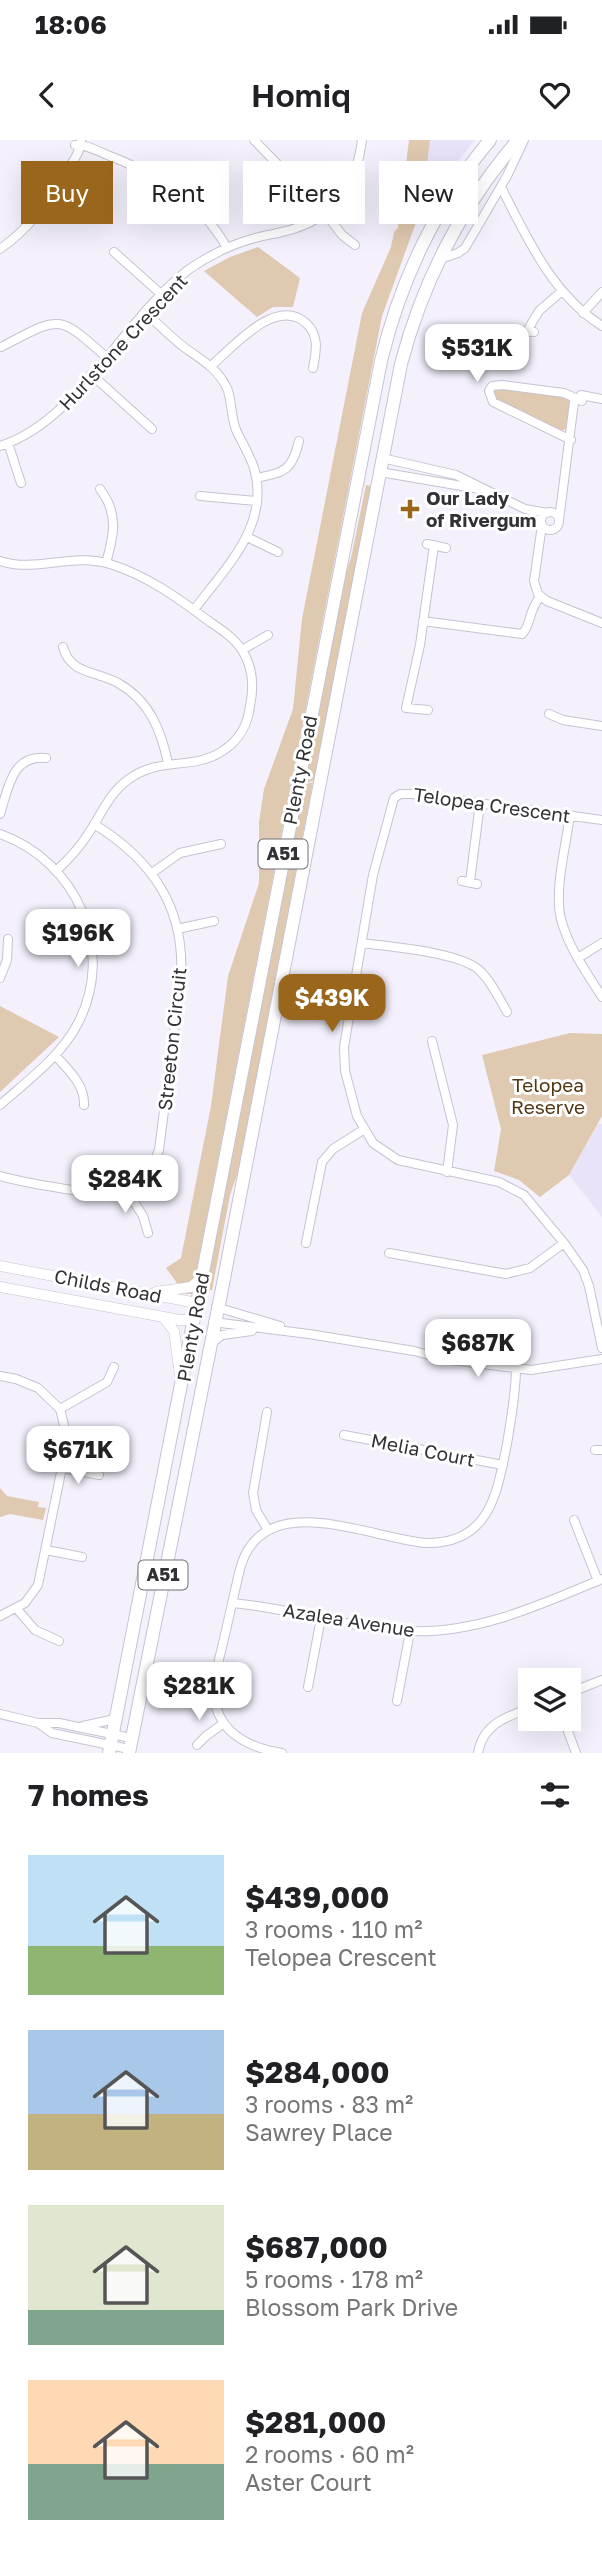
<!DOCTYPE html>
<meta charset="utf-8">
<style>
body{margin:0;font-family:"Golos Text",sans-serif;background:#f6f6f6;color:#202124;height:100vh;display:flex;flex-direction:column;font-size:26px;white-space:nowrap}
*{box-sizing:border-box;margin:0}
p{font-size:23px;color:#757577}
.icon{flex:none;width:38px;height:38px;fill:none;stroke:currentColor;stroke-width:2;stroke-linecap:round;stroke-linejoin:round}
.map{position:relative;height:1613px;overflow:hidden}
.panel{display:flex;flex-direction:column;background:#fff;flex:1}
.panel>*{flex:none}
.guide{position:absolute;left:21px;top:21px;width:560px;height:63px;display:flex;gap:14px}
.buttons{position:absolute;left:518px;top:1528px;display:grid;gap:14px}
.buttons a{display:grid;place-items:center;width:63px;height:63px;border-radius:0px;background:#fff;box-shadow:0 7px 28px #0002;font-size:35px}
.price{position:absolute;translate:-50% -60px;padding:0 16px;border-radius:14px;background:#fff;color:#222;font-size:23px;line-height:46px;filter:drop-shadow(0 2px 4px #0008)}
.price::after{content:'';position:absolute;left:50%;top:42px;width:21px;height:16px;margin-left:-10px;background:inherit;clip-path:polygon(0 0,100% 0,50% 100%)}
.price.current{background:#99661b;color:#fff}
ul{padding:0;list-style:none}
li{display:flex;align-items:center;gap:21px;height:175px;padding:0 28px}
li span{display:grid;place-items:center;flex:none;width:196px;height:140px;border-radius:0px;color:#555}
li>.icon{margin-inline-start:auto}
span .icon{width:84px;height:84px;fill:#fffc;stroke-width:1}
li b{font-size:30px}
h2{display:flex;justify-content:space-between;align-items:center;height:84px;padding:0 28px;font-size:30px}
.tag{padding:0 24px;border-radius:0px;background:#fff;box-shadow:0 7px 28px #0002;font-size:24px;line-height:63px}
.tag.current{background:#99661b;color:#fff}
.status{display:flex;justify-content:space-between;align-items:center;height:49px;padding:0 35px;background:#fff;direction:ltr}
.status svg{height:19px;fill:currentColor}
header{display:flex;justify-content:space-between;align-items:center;height:91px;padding:0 28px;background:#fff;font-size:32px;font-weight:600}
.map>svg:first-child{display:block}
.built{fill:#e8e3f9}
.green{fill:#dfc9b0}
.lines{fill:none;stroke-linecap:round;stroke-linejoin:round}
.minor-casing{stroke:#c6c3d1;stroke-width:10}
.major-casing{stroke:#c6c3d1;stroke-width:11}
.highway-casing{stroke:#c6c3d1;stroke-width:14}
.minor{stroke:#fff;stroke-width:8}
.major{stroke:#fff;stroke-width:10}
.highway{stroke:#fff;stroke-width:12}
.poi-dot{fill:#99661b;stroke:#fff;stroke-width:2.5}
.labels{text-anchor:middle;stroke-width:6;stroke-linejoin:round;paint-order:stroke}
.shield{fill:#fff;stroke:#706f72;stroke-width:2}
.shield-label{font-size:18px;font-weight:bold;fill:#323136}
.street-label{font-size:19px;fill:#323136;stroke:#fff}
.poi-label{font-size:19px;font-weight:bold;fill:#323136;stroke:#fff;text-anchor:start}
.park-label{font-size:19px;fill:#513611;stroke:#fff}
</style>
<div class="status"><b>18:06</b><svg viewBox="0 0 49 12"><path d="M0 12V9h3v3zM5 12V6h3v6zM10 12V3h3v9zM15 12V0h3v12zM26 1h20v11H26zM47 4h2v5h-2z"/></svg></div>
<header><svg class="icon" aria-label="back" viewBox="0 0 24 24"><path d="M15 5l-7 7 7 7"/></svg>Homiq<svg class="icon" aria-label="heart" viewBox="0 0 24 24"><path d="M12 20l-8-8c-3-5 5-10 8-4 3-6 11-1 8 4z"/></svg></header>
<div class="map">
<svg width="602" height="1613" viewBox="0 0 602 1613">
<rect width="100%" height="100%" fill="#f4f1fd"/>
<path class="built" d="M 430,0 L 475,0 L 422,66 Z
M 598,984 L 602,984 L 602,1077 L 569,1035 Z"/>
<path class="green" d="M 409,0 L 430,0 L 422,66 L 382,176 L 192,1154 L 185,1154 L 166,1128 L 181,1118 L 211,966 L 228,836 L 259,743 L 259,682 L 264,649 L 293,569 L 302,479 L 362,173 L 391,107 L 394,92 L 398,88 Z
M 258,107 L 300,138 L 293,167 L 273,167 L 257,177 L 204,131 L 230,117 Z
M 501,247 L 567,258 L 571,264 L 567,288 L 560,292 L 495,261 L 492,255 L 494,251 Z
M 366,345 L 371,346 L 315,640 L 303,644 L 342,446 L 351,418 Z
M 313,642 L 239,1029 L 230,1055 L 212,1150 L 206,1151 L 303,645 Z
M 0,866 L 59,897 L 0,952 Z
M 570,893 L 602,894 L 602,976 L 569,1035 L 540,1057 L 519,1040 L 494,1031 L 501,989 L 482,915 Z
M 0,1348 L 7,1356 L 39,1362 L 38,1367 L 46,1368 L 43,1380 L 10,1374 L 0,1377 Z"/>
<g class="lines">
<g class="minor-casing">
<path id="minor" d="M 254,0 L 288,35 L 317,79
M 75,5 C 86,4 95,10 105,14 C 153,32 202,62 227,108
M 501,47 C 527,98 552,154 602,186
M 325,73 L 342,95 L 355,105
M 0,109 C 29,89 46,64 64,35 C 70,25 80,14 81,1
M 114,112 L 161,154
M 440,119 L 458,113 L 465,108 L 507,36 L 524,0
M 145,172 C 158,184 171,197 185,208 C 202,220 217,228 227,248 C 233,263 230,280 238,294 C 244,306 250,316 254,328 C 271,385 225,428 194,470
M 583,173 L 602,152
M 517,191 L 534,192
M 527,191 L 539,171 L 562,151
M 1,207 C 60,177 56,172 106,217
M 211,226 C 233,207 276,156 306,183 C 320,196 316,212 313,228
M 91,234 L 152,289
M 571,300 L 493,262 L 489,251 L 492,246 L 502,245 L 564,253 L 582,261
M 8,303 L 21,343
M 0,306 C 78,281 123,180 188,130 C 208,116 232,104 255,98 C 269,94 283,93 296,88 C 337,75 357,41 362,0
M 382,318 L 456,335 L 525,369 L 547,373
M 380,332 L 485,350
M 256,338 C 285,332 292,331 299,301
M 100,349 C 119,374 114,395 106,423
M 200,356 L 257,361
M541 381a9 9 0 1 1 18 0a9 9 0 1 1-18 0Z
M 559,380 L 574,262 L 581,255 L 602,259
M 542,385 L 534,441 L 538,454 L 547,461 L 602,483
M 247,397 L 278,412
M 427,404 L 446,408
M 0,421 C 37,433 72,412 110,424 C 148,436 178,458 210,482 C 222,490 234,498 242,510 C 253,527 254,547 250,566 C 248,584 239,600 224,610 C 194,631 160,616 129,639 C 108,654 102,674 88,694 C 80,707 69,719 57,730
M 423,481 L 522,494 C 531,486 528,471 540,457
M 63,507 C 70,534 96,531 118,543 C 149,560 161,590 168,623
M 242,510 L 268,495
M 428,570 L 406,568 L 420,505 L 434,405
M 549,574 L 563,580 L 602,586
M 0,674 C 8,649 12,614 46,618
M 570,675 C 566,706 554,749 561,779 C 568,807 587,833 602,857
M 602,680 L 412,654 L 400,654 L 394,658 L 373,735 L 344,907 L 345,931 L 357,976 L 373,1003 L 398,1020 L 499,1042 L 524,1055 L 564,1103 L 583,1130 L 589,1146 L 602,1208
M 0,694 C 77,721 117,811 77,885 C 60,917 27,941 0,965
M 152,733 L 180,713 L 221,704
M 462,741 L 477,744
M 470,742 L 480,663
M 177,789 L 214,781
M 362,803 C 391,807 459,812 479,830 C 491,841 499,858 507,872
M 578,818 L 602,803
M 0,838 L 7,820 L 8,799
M 432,901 L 453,985 L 447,1032
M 55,915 C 68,930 85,944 84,965
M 0,1036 C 18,1041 36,1044 54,1047 C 98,1055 140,1061 159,1010 L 181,837 C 185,767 152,720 94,684
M 125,1048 L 143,1076 L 148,1093
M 306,1103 L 322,1022 L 333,1009 L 363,990
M 389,1113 L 506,1134 L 530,1128 L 564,1103
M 216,1167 L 280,1186
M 213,1182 L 309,1194 L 414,1211 L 440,1218
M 212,1203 L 222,1195 L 252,1191
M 436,1218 L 531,1230 L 602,1219
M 0,1236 L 16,1239 L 38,1248 L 60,1269 L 64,1285 L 67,1303 L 38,1445 L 25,1463 L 0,1476
M 60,1269 L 107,1242 L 114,1227
M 267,1272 L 253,1353 L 256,1370 L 268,1390
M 344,1295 L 503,1325
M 595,1310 L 602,1310
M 63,1328 L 99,1335
M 574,1380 L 598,1441
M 46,1410 L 82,1417
M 232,1463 C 291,1468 348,1488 407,1491 C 475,1495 540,1465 602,1439
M 17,1469 L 35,1490 L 59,1501
M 308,1547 L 321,1478
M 569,1553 L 602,1540
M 397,1561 L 410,1492
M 0,1574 L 38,1583 L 59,1583 L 131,1598
M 563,1578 L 576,1613
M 38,1583 L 52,1593 L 129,1609
M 83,1586 L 115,1579
M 197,1605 L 206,1596 L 224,1583
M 282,1613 C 244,1607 212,1589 214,1545 C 215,1531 220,1517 223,1503 C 229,1478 234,1454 240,1429 C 262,1346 369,1398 426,1403 C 490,1404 497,1353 507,1304 C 511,1279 516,1253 516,1228
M 478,1613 C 483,1584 506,1577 530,1568"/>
</g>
<g class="major-casing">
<path id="major" d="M 0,1126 L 197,1163
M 0,1147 L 180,1180 L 194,1180
M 156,1152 L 191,1147 L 201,1139
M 164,1178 L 174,1191 L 180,1235"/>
</g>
<g class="highway-casing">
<path id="highway" d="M 109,1613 L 381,221 C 400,141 437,63 490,0
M 129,1613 L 221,1154 L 401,224 C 423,141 463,64 518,0"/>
</g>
<use href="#minor" class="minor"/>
<use href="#major" class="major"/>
<use href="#highway" class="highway"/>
</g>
<path class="poi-dot" d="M406.5 358.5h7v7h7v7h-7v7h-7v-7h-7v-7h7z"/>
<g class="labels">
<g class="shield">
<rect x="258.5" y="699.5" width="49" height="29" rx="5"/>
<rect x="138.5" y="1420.5" width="49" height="29" rx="5"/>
</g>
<g class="shield-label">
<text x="283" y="720">A51</text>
<text x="163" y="1441">A51</text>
</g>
<g class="street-label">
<text transform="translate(123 202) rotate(-47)" y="7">Hurlstone Crescent</text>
<text transform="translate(300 630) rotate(-79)" y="7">Plenty Road</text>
<text transform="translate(492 665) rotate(8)" y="7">Telopea Crescent</text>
<text transform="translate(172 899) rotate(-84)" y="7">Streeton Circuit</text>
<text transform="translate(108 1146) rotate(11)" y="7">Childs Road</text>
<text transform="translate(193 1187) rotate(-80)" y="7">Plenty Road</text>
<text transform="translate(423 1310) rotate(11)" y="7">Melia Court</text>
<text transform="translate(349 1480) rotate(9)" y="7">Azalea Avenue</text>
</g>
<g class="poi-label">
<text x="426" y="365">Our Lady<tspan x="426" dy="22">of Rivergum</tspan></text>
</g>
<g class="park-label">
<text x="548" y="952">Telopea<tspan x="548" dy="22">Reserve</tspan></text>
</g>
</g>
</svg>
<div class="buttons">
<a><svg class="icon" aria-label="layers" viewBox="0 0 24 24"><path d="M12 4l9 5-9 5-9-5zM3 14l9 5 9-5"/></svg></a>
</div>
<b class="price" style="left:477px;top:244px">$531K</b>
<b class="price" style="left:78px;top:829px">$196K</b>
<b class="price current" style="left:332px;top:894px">$439K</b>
<b class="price" style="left:125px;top:1075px">$284K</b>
<b class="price" style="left:478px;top:1239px">$687K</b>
<b class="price" style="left:78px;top:1346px">$671K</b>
<b class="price" style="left:199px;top:1582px">$281K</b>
<div class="guide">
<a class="tag current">Buy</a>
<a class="tag">Rent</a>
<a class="tag">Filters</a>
<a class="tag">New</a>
</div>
</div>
<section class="panel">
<h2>7 homes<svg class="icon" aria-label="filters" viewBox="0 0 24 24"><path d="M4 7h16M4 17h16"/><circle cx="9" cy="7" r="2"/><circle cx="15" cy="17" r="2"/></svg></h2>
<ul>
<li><span style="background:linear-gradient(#bfe0f5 65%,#8fb573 0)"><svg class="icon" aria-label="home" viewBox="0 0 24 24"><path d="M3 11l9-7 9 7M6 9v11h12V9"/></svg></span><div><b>$439,000</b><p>3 rooms · 110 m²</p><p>Telopea Crescent</p></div></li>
<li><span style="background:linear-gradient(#a9c7e8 60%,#c2b280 0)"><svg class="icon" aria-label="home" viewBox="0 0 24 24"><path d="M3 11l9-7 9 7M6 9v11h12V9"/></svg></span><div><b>$284,000</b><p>3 rooms · 83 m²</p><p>Sawrey Place</p></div></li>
<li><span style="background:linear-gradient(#dfe7d0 75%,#7fa58c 0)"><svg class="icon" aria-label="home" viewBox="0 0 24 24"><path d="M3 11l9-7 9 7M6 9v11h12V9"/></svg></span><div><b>$687,000</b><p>5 rooms · 178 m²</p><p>Blossom Park Drive</p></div></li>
<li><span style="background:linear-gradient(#ffd9b3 60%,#7fa58c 0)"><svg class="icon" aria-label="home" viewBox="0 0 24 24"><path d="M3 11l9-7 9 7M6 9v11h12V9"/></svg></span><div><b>$281,000</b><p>2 rooms · 60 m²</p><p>Aster Court</p></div></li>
</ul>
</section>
